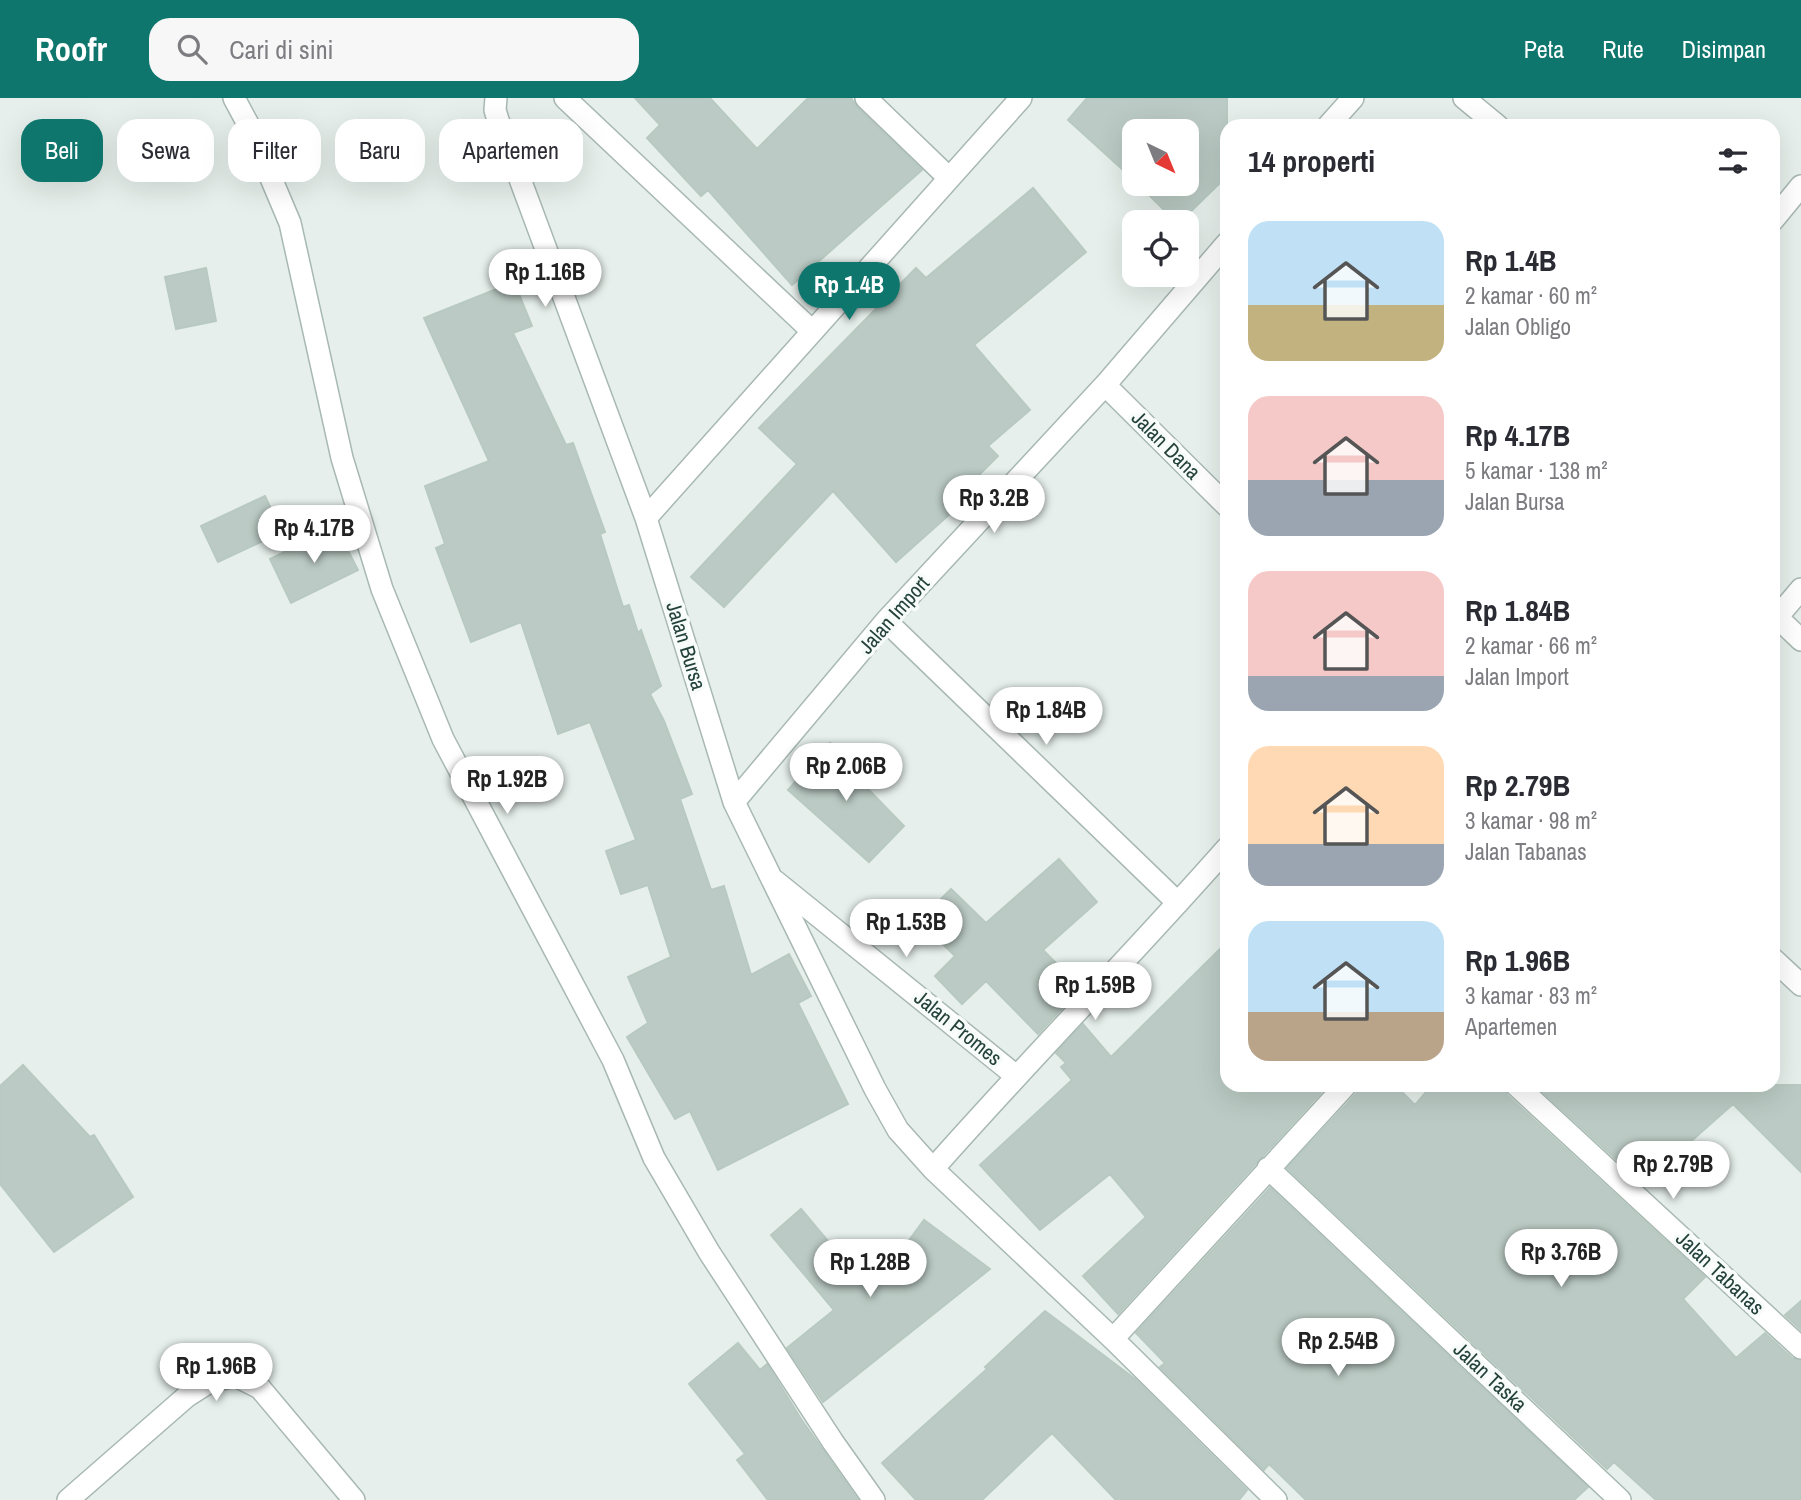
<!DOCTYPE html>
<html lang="id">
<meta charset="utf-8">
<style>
body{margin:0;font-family:"Archivo Narrow",sans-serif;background:#f7f7f7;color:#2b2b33;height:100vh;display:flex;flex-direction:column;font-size:26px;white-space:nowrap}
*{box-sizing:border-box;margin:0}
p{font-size:23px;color:#7c7c81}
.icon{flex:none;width:38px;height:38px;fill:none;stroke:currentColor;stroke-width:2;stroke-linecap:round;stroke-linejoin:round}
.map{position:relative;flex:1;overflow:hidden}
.drawer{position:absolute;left:1220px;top:21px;width:560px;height:973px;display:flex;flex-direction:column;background:#fff;border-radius:21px;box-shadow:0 7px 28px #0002}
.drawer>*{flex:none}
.hud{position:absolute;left:21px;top:21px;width:665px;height:63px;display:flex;gap:14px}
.needle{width:46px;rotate:137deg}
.controls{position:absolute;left:1122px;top:21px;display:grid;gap:14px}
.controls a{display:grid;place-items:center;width:77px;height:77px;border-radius:14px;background:#fff;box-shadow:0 7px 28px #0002;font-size:35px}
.price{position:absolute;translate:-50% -60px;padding:0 16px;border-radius:24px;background:#fff;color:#222;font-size:23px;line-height:46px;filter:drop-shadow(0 2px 4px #0008)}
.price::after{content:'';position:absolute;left:50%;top:42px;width:21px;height:16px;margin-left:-10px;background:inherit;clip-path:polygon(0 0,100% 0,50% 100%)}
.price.on{background:#0f766e;color:#fff}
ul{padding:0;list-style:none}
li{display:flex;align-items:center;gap:21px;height:175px;padding:0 28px}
li span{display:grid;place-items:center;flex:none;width:196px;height:140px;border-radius:21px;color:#555}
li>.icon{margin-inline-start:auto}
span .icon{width:84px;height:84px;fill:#fffc;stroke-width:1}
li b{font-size:30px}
h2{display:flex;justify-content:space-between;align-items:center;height:84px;padding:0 28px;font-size:30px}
.chip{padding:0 24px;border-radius:21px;background:#fff;box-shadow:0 7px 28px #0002;font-size:24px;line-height:63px}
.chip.on{background:#0f766e;color:#fff}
header{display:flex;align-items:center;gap:42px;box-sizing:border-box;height:98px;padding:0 35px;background:#0f766e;color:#fff}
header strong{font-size:33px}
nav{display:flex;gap:38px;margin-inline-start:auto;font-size:24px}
.search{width:490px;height:63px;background:#f7f7f7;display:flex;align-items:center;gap:18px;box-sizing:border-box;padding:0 24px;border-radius:21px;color:#7c7c81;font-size:26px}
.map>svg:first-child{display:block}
.building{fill:#bbcac4;stroke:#b8c9c2;stroke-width:2}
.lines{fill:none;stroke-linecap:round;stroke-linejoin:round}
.minor-casing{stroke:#a8b8b2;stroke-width:24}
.minor{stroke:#fff;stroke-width:21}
.labels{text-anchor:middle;stroke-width:7;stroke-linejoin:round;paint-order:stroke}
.street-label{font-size:21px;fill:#24423a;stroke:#f7fbf9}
</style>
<header>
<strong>Roofr</strong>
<div class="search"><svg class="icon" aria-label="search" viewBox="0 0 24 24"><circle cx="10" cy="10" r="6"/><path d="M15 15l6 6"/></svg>Cari di sini</div>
<nav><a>Peta</a><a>Rute</a><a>Disimpan</a></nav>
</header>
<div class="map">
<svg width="1801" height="1402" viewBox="0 0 1801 1402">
<rect width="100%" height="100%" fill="#e6efeb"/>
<path class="building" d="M 635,0 L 710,0 L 757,51 L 808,0 L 851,0 L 857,9 L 922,72 L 792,187 L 708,92 L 701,98 L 647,40 L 660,27 Z
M 1087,0 L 1227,0 L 1227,78 L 1180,124 L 1176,124 L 1138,86 L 1186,86 L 1186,33 L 1134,33 L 1134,82 L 1068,22 Z
M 1033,90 L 1086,154 L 974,247 L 1030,312 L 988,348 L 998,358 L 955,401 L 960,407 L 896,464 L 833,393 L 724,509 L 691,479 L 797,366 L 759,330 L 916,170 L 926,180 Z
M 206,170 L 216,223 L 176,231 L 165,179 Z
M 514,184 L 532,228 L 513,235 L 566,347 L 573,345 L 605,434 L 600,436 L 623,509 L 629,507 L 638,535 L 641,532 L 661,588 L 650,596 L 664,623 L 692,696 L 680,701 L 711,792 L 724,788 L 751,877 L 789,856 L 811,898 L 798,905 L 848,1006 L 718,1072 L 690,1013 L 675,1021 L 627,939 L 648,925 L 628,879 L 671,859 L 648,787 L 621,796 L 606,753 L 636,742 L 590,624 L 558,636 L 521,524 L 471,544 L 436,450 L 445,446 L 425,388 L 489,363 L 424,220 Z
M 265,398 L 282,434 L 218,464 L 201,428 Z
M 336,429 L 358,472 L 291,505 L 270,461 Z
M 830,645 L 872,681 L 866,689 L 904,728 L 869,764 L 788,692 Z
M 1059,761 L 1097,804 L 1043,852 L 1072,881 L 1057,896 L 1066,906 L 1038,936 L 986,883 L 962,906 L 935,878 L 955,858 L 919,823 L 951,791 L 986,825 Z
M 1227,844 L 1227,987 L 1328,987 L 1118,1216 L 1083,1178 L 1146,1119 L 1110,1076 L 1040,1132 L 980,1067 L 1072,982 L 1061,969 L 1066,965 L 1056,955 L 1083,926 L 1111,959 Z
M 23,967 L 90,1039 L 94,1037 L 133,1099 L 54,1154 L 0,1086 L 0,988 Z
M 1359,987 L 1395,987 L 1415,1007 L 1432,987 L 1503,987 L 1507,997 L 1705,1179 L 1683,1201 L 1736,1260 L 1765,1235 L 1792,1260 L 1801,1263 L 1801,1402 L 1656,1402 L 1614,1364 L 1607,1371 L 1287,1070 L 1356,996 Z
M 1535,987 L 1801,987 L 1801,1074 L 1733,1006 L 1643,1086 Z
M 1270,1090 L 1588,1389 L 1574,1402 L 1306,1402 L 1269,1366 L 1264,1372 L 1160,1269 L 1165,1265 L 1136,1235 Z
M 801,1111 L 871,1194 L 924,1122 L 990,1171 L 823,1304 L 787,1250 L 834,1212 L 771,1137 Z
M 1801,1203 L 1801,1232 L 1785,1217 Z
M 1045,1213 L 1135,1281 L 1247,1392 L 1239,1402 L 1116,1402 L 1052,1335 L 982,1402 L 916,1402 L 882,1365 L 987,1271 L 985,1269 Z
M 738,1245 L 760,1272 L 767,1266 L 801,1321 L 858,1402 L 768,1402 L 737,1362 L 745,1356 L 689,1286 Z"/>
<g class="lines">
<g class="minor-casing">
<path id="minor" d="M 234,0 L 249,28 L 290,125 L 342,360 L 382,491 L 443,641 L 613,962 L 654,1060 L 709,1154 L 833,1344 L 874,1402
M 496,0 L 495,12 L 498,22 L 646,420 L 734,704 L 875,991 L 898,1032 L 933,1071 L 1113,1241 L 1276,1402
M 565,0 L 812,233
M 866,0 L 949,80
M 1464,0 L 1498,28
M 1328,28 L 1353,0
M 1773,122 L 1801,88
M 1105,287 L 1227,408
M 646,420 L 1021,0
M 1777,519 L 1801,542
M 886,523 L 1178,805
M 1773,524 L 1801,491
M 734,704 L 886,523 L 1105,287 L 1227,145
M 775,783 L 1015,977
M 1773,861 L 1801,887
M 1516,987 L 1801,1250
M 1268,1070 L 1620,1402
M 933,1071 C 1029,962 1131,859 1227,750
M 1113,1241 L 1346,987
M 68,1402 L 186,1299 L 211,1283 L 236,1278 L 260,1290 L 354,1402"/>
</g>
<use href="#minor" class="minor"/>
</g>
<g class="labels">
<g class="street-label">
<text transform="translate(1166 347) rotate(45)" y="7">Jalan Dana</text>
<text transform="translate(894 517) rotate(-49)" y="7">Jalan Import</text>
<text transform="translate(686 548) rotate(73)" y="7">Jalan Bursa</text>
<text transform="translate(958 930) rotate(39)" y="7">Jalan Promes</text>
<text transform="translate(1720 1175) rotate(43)" y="7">Jalan Tabanas</text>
<text transform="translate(1490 1279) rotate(43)" y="7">Jalan Taska</text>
</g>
</g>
</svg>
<div class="controls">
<a><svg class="needle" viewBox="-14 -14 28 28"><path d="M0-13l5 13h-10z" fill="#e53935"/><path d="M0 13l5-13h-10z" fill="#7c7c81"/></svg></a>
<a><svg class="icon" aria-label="locate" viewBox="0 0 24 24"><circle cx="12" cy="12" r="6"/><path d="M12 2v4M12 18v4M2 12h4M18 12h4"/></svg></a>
</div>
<b class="price" style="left:545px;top:211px">Rp 1.16B</b>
<b class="price on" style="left:849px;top:224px">Rp 1.4B</b>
<b class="price" style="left:994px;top:437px">Rp 3.2B</b>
<b class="price" style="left:314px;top:467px">Rp 4.17B</b>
<b class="price" style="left:1046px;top:649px">Rp 1.84B</b>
<b class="price" style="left:846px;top:705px">Rp 2.06B</b>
<b class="price" style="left:507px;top:718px">Rp 1.92B</b>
<b class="price" style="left:906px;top:861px">Rp 1.53B</b>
<b class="price" style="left:1095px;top:924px">Rp 1.59B</b>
<b class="price" style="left:1673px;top:1103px">Rp 2.79B</b>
<b class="price" style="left:1561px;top:1191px">Rp 3.76B</b>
<b class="price" style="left:870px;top:1201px">Rp 1.28B</b>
<b class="price" style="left:1338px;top:1280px">Rp 2.54B</b>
<b class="price" style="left:216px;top:1305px">Rp 1.96B</b>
<div class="hud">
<a class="chip on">Beli</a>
<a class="chip">Sewa</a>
<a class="chip">Filter</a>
<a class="chip">Baru</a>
<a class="chip">Apartemen</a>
</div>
<section class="drawer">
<h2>14 properti<svg class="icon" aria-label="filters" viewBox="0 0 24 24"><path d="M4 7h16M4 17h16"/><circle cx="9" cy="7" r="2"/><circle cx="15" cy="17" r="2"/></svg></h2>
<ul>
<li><span style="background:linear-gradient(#bfe0f5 60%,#c2b280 0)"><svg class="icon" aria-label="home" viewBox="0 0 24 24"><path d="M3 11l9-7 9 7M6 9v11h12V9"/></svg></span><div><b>Rp 1.4B</b><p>2 kamar · 60 m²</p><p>Jalan Obligo</p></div></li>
<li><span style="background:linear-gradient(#f6c9c9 60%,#9aa5b1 0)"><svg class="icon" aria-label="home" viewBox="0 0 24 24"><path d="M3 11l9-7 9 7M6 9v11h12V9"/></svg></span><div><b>Rp 4.17B</b><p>5 kamar · 138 m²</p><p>Jalan Bursa</p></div></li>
<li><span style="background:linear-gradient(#f6c9c9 75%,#9aa5b1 0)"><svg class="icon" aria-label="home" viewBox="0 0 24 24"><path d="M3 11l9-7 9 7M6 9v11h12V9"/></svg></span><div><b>Rp 1.84B</b><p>2 kamar · 66 m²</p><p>Jalan Import</p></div></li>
<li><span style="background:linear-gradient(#ffd9b3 70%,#9aa5b1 0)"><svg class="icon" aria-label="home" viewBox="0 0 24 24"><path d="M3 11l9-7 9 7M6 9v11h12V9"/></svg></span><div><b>Rp 2.79B</b><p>3 kamar · 98 m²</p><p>Jalan Tabanas</p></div></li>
<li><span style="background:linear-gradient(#bfe0f5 65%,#b9a48a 0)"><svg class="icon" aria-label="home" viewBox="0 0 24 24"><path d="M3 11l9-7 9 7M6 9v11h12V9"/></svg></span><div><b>Rp 1.96B</b><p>3 kamar · 83 m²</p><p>Apartemen</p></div></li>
</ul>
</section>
</div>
